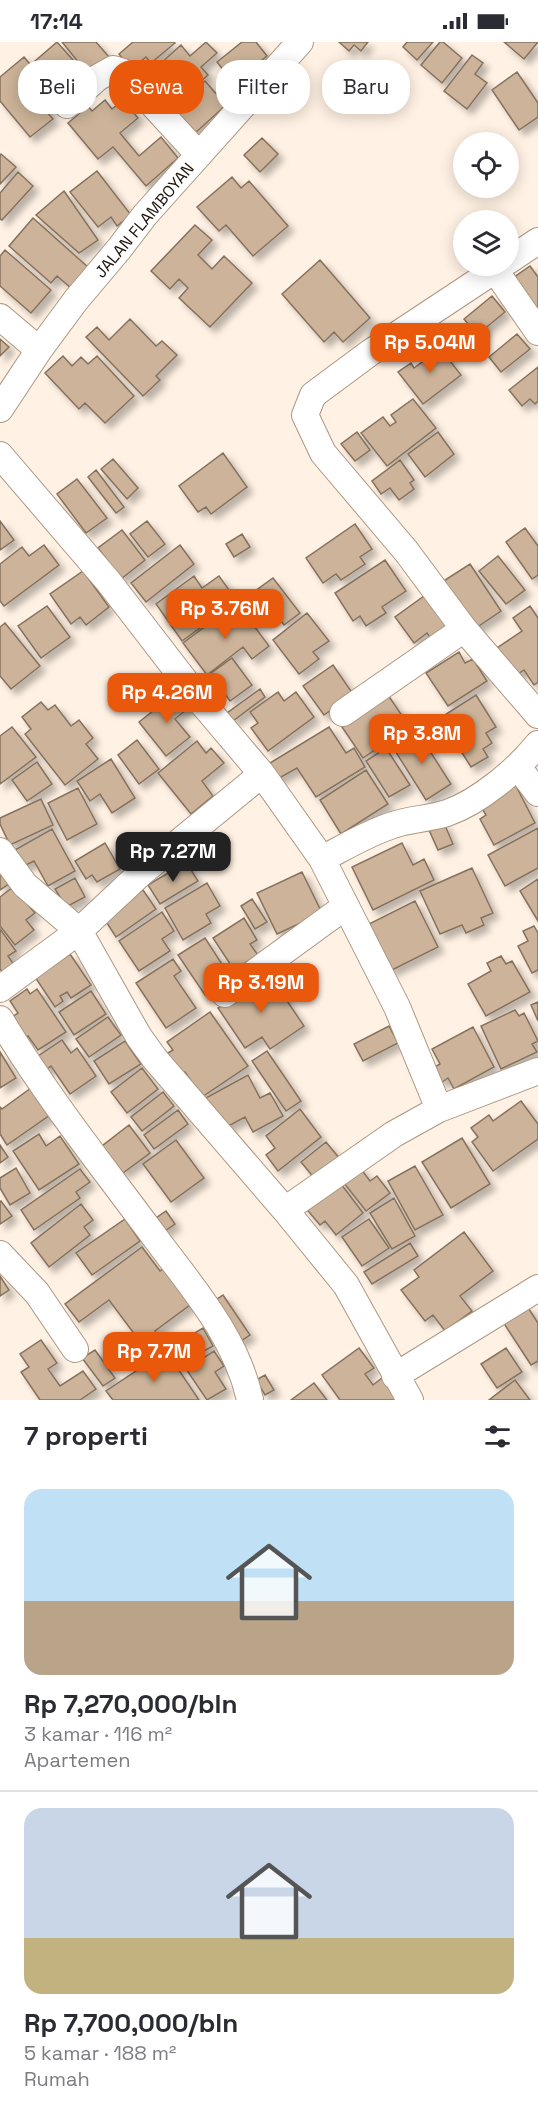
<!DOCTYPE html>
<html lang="id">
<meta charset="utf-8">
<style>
body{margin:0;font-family:"Space Grotesk",sans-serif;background:#f7f7f7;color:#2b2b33;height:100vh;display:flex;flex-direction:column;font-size:22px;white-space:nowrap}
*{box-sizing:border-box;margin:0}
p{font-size:20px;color:#7c7c81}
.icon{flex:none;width:33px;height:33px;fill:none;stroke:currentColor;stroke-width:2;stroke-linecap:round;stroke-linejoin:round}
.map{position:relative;height:1358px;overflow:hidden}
.side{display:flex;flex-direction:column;background:#fff;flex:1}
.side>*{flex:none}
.top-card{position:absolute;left:18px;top:18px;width:502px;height:54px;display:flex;gap:12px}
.tools{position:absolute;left:453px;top:90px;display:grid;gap:12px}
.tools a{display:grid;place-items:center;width:66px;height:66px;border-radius:50%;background:#fff;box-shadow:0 3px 15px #0003;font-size:30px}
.price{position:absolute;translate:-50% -51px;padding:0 14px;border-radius:12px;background:#ea580c;color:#fff;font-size:20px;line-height:39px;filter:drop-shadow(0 2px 3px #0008)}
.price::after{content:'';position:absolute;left:50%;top:36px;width:18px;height:14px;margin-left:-9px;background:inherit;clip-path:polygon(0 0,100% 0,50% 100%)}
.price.current{background:#222;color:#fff}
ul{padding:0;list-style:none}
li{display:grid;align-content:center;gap:12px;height:318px;padding:0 24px}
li+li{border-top:2px solid #e1e1e2}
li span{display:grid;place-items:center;height:186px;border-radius:18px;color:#555}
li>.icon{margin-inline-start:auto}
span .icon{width:108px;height:108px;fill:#fffc;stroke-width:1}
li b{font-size:26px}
h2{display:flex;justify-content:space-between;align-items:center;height:72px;padding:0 24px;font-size:26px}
.pill{padding:0 21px;border-radius:24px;background:#fff;box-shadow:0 3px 15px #0003;font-size:21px;line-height:54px}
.pill.current{background:#ea580c;color:#fff}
.status{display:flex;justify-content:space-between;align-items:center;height:42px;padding:0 30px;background:#fff;direction:ltr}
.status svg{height:16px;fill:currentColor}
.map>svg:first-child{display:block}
.building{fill:#ccb399;stroke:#85715c;stroke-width:1.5;filter:url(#shadow)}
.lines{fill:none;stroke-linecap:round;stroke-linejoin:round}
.street-casing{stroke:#ac9781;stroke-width:28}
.street{stroke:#fff;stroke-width:26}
.labels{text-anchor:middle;stroke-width:4.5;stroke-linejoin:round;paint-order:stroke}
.street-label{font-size:16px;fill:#1a120a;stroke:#fff}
</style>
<div class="status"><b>17:14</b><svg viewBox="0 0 49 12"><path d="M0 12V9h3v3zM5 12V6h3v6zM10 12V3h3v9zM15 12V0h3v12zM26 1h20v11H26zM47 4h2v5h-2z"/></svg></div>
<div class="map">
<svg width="538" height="1358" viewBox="0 0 538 1358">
<defs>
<filter id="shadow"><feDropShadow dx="5.5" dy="5.5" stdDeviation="3" flood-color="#0004"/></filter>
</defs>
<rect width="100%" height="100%" fill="#fff1e3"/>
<path class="building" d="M 57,0 L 81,27 L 59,46 L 35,19 Z
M 62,0 L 96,0 L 109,15 L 88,32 Z
M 133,0 L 174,0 L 175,1 L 151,21 L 146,15 L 131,27 L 119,12 Z
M 206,0 L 217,11 L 201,25 L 208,33 L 169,68 L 142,38 L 181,3 L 190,14 Z
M 242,0 L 256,0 L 267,14 L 234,41 L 217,20 Z
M 339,0 L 368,0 L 361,9 L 354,3 L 349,9 Z
M 407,0 L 433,0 L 417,18 L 403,5 Z
M 440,0 L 443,0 L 462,16 L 442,41 L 421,23 Z
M 504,0 L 538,0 L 524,17 Z
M 472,13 L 483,21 L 475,32 L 487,41 L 467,67 L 444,49 Z
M 24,15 L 60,58 L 46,69 L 53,77 L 30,95 L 0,59 L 0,35 Z
M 517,30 L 538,61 L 538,75 L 519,88 L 492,48 Z
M 205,39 L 226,63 L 193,93 L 171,69 Z
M 105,58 L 112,67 L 123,58 L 138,76 L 120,91 L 139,114 L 161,95 L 178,116 L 146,144 L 113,105 L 98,117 L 68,81 L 88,64 L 92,69 Z
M 262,96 L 278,112 L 260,130 L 244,113 Z
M 1,112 L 16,125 L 0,142 L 0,113 Z
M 97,129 L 131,173 L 117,184 L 111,175 L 98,185 L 70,150 Z
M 18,130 L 33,144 L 2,178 L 0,177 L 0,151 Z
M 232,135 L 241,146 L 249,139 L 288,184 L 253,214 L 226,183 L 219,189 L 197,165 Z
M 64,149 L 98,198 L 79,211 L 36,173 Z
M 33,176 L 89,226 L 71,246 L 57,234 L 51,241 L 9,204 Z
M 195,183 L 212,198 L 198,213 L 212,227 L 224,214 L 252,241 L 210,285 L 179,256 L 188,246 L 179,237 L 170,247 L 151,229 Z
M 5,208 L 51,248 L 31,271 L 0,244 L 0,214 Z
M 320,218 L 370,276 L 343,300 L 334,290 L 324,300 L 282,252 Z
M 530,224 L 538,235 L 538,265 L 532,269 L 510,238 Z
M 492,254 L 505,270 L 477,293 L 464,277 Z
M 130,277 L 156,304 L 162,299 L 177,313 L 156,334 L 160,338 L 143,354 L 86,295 L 97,285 L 109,298 Z
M 517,292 L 530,307 L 501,330 L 489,315 Z
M 0,297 L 9,305 L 0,314 Z
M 436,301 L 461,333 L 423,362 L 398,330 L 411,321 L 414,326 L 426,317 L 423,312 Z
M 63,314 L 72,324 L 81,315 L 88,322 L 97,314 L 134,354 L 105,381 L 85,361 L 79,367 L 45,331 Z
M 538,325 L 538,359 L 535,362 L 530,357 L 522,364 L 509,348 Z
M 413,357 L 436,386 L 387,424 L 361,391 L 383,375 L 390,384 L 396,380 L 391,373 Z
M 357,390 L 370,408 L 355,419 L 341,402 Z
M 438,390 L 454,412 L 425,435 L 408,412 Z
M 223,411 L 247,445 L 211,472 L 206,465 L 198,470 L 179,444 Z
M 113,417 L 138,446 L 127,457 L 101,427 Z
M 400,418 L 414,438 L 410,441 L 414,447 L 399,458 L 390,446 L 381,452 L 372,439 Z
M 96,428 L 124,465 L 116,471 L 88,435 Z
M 77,437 L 107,476 L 86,491 L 57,452 Z
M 0,479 L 14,498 L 0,508 Z
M 147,479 L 165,502 L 148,515 L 130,492 Z
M 355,482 L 372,507 L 360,515 L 365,522 L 341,538 L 336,532 L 323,541 L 306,516 Z
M 525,486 L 538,504 L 538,533 L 532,537 L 506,500 Z
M 122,488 L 145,518 L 121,537 L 98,506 Z
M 242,492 L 250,505 L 234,515 L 226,502 Z
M 44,503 L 59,523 L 4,564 L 0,559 L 0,522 L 22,505 L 29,514 Z
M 180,503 L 194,522 L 146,560 L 131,541 Z
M 498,514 L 525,548 L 506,562 L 479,529 Z
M 385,518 L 406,549 L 382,565 L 386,571 L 366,584 L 360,574 L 353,579 L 335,551 Z
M 470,522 L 501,569 L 473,588 L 442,540 Z
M 83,529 L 109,565 L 86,583 L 80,575 L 71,582 L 50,552 Z
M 194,534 L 202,546 L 219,534 L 237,559 L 182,599 L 156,562 Z
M 273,536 L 300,571 L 284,583 L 275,571 L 261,580 L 244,557 Z
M 424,554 L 449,588 L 433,600 L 427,591 L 414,601 L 395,575 Z
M 237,561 L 269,604 L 252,617 L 243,605 L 207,633 L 183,601 Z
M 47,564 L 70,595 L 41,616 L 18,584 Z
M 530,564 L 538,576 L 538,640 L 534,643 L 524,628 L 515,634 L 497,606 L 522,589 L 513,576 Z
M 307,571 L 329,599 L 313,610 L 319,617 L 299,632 L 273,598 Z
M 5,581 L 40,624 L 11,647 L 0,634 L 0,585 Z
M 459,610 L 465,621 L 473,617 L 487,639 L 448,664 L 426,631 Z
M 232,616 L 252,643 L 230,659 L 210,632 Z
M 333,623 L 353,652 L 324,673 L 303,644 Z
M 260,647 L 265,655 L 233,679 L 227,671 Z
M 178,649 L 191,664 L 175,677 L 190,695 L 166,714 L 139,680 Z
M 278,650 L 284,659 L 296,650 L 314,675 L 268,709 L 251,686 L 258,681 L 250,670 Z
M 388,653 L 405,678 L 381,694 L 385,701 L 363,716 L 338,679 Z
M 476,653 L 496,685 L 486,691 L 492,701 L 483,707 L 488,715 L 471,725 L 440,676 Z
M 41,660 L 48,668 L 55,663 L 71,684 L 79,678 L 93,696 L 86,702 L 98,717 L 65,743 L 25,692 L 31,687 L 22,675 Z
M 12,685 L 36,715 L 0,742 L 0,694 Z
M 329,685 L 346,711 L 354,706 L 365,725 L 316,755 L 297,726 L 274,739 L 265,724 Z
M 417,689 L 451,742 L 426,758 L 392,704 Z
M 137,698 L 159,727 L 139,742 L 118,713 Z
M 197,699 L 206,711 L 211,706 L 224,721 L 202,739 L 213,754 L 191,772 L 158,731 Z
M 386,706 L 410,743 L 389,755 L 366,719 Z
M 111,717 L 135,756 L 112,771 L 100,752 L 90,759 L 77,739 Z
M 37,720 L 52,742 L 27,759 L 12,738 Z
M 366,728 L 388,762 L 341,792 L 320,758 Z
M 515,742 L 535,781 L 494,803 L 480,777 L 486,773 L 479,761 Z
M 78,746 L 97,782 L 67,798 L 48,761 Z
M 41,757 L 53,783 L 10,803 L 0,782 L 0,776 Z
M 444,781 L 453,802 L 438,808 L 429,788 Z
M 538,786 L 538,826 L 505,844 L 488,813 Z
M 52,787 L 75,829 L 48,844 L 34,819 L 22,825 L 13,809 Z
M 105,801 L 120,827 L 97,840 L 92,833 L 86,837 L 75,819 Z
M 402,801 L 413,823 L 424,817 L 434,838 L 373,868 L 352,825 Z
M 186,820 L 198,839 L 160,862 L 148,843 Z
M 0,821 L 13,839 L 0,848 Z
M 472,826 L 493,871 L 481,876 L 484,883 L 466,891 L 462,883 L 440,892 L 420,849 Z
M 302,830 L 322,871 L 277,892 L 257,851 Z
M 75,836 L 85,855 L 66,865 L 55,847 Z
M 538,837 L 538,879 L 520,849 Z
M 207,841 L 220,864 L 206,872 L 211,881 L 183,898 L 165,866 Z
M 13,845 L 35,871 L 26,878 L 34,888 L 15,903 L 0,884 L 0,855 Z
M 143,848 L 156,867 L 116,895 L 103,875 Z
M 252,857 L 267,880 L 255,887 L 241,864 Z
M 415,859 L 438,905 L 390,929 L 367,883 Z
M 162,870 L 174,889 L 162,897 L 170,909 L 139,929 L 119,899 Z
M 244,876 L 257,898 L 250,902 L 258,913 L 234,928 L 213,896 Z
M 534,884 L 538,891 L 538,928 L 532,931 L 518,904 L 528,899 L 523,889 Z
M 0,887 L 16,909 L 8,914 L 15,924 L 4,932 L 0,927 Z
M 205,896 L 231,936 L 205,953 L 178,913 Z
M 70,912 L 91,943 L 71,956 L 67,950 L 60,954 L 63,959 L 55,965 L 35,935 Z
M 501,914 L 506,922 L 512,919 L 530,950 L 486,974 L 468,942 L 491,929 L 487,921 Z
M 173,917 L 181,929 L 174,934 L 196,966 L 166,986 L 136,941 Z
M 269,932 L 304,984 L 270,1007 L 262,995 L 245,1006 L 218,966 Z
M 27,947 L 30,952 L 37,947 L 66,990 L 38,1008 L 28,994 L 23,997 L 9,977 L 18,971 L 10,959 Z
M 91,949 L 106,972 L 74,993 L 59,970 Z
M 538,960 L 538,979 L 531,963 Z
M 515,968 L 519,974 L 524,971 L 538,999 L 532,1002 L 537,1010 L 501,1027 L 481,984 Z
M 210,970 L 248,1024 L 202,1055 L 185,1030 L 177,1035 L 163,1014 L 173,1008 L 167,1000 Z
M 108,975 L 121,993 L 89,1015 L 76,997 Z
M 389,984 L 398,1001 L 363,1019 L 354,1002 Z
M 473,985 L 494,1025 L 454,1047 L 448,1036 L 441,1041 L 433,1026 L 440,1022 L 432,1007 Z
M 62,998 L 71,1011 L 77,1006 L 96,1034 L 70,1052 L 51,1024 L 44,1029 L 35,1016 Z
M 125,999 L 141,1022 L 109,1042 L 94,1019 Z
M 267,1009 L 301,1059 L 286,1069 L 252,1019 Z
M 0,1010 L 16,1036 L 0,1046 Z
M 142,1026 L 158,1047 L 127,1071 L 111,1050 Z
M 248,1033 L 260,1056 L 270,1051 L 283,1074 L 253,1090 L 245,1075 L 221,1088 L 204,1057 Z
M 31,1046 L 50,1073 L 7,1103 L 0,1092 L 0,1065 L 2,1067 Z
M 163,1050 L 174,1064 L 142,1089 L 131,1075 Z
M 521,1059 L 538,1082 L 538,1097 L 493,1129 L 472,1100 L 478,1095 L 471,1086 L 489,1073 L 493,1079 Z
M 300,1067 L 321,1095 L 278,1129 L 266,1113 L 275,1106 L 266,1094 Z
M 178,1068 L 188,1082 L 154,1107 L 144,1093 Z
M 129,1083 L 150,1111 L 123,1131 L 102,1104 Z
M 39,1092 L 46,1104 L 60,1094 L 79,1122 L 39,1148 L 13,1109 Z
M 462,1096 L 490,1142 L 451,1166 L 422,1120 Z
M 176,1098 L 204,1136 L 171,1160 L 143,1122 Z
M 326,1100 L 340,1117 L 315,1137 L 301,1120 Z
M 0,1103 L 8,1115 L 0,1121 Z
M 358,1123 L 370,1139 L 377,1134 L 390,1151 L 366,1169 L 340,1136 Z
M 415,1124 L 443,1173 L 415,1188 L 388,1139 Z
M 16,1126 L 30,1151 L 10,1163 L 0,1146 L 0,1136 Z
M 80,1127 L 90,1140 L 76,1150 L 80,1156 L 34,1188 L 21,1168 Z
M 338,1138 L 363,1171 L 336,1193 L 325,1179 L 320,1183 L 303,1163 Z
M 394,1156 L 415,1194 L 392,1207 L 370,1171 Z
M 1,1159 L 12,1174 L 0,1182 L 0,1160 Z
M 81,1162 L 93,1178 L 84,1185 L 90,1193 L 49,1225 L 31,1201 Z
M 166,1169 L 175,1182 L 162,1191 L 153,1178 Z
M 125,1177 L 140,1199 L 92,1233 L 76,1211 Z
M 369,1177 L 389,1206 L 362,1224 L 342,1195 Z
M 464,1190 L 493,1229 L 460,1254 L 472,1269 L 445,1289 L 433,1273 L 425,1279 L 401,1248 L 419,1235 L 414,1228 Z
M 410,1201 L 418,1214 L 372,1242 L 364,1230 Z
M 142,1205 L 160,1229 L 167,1224 L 194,1260 L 155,1289 L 161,1298 L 147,1309 L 109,1258 L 79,1280 L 65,1262 Z
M 0,1234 L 9,1248 L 0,1254 Z
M 223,1253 L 250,1293 L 238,1301 L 211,1261 Z
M 527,1264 L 538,1281 L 538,1319 L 531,1323 L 503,1280 Z
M 203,1286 L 213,1304 L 181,1322 L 171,1305 Z
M 41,1298 L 57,1321 L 48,1327 L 60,1344 L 83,1329 L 96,1347 L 80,1358 L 40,1358 L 21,1330 L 29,1325 L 20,1312 Z
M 359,1306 L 374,1326 L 365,1332 L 373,1343 L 383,1335 L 400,1358 L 340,1358 L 322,1333 Z
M 506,1306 L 522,1330 L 497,1346 L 481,1322 Z
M 95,1308 L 115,1336 L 103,1344 L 82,1316 Z
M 166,1309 L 199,1358 L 113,1358 L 106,1349 Z
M 214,1309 L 224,1324 L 215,1330 L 226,1347 L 207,1358 L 186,1327 Z
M 265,1333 L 274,1348 L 265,1353 L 256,1338 Z
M 515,1338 L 530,1358 L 489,1358 Z
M 314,1341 L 327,1358 L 291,1358 Z"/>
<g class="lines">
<g class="street-casing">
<path id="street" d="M 67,63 L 97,36 L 113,27 L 123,30 L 199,113
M 508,219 L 538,199
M 501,224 L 371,310 L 313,353 L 305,373 L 323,411 L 406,509 L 464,587 L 538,673
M 495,228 L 538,290
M 0,275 L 39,308
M 0,367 L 39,308 L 76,258 L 119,207 L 145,173 L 300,0
M 0,413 L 108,539 L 202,661 L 262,732 L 322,817 L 397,965 L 439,1067
M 343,671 L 464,587
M 518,725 L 538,751
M 0,809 L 25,843 L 79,889 L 139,995 L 155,1017 L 285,1168 L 346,1243 L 410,1358
M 322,817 C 345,805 368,791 393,783 C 410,777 429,777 447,771 C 479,760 517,728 538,702
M 0,947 L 79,889 L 140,832 L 262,732
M 225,952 L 346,864
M 0,977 C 45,1052 99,1120 151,1190 C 189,1242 236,1293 250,1358
M 285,1168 L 394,1092 L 439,1067 L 538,1029
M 0,1212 L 37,1251 L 75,1307
M 395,1334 L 538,1246"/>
</g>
<use href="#street" class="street"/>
</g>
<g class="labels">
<g class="street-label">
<text transform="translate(144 178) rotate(-50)" y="6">JALAN FLAMBOYAN</text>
</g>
</g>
</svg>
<div class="tools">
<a><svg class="icon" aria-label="locate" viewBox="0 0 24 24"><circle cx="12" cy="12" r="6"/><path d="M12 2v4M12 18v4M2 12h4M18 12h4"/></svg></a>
<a><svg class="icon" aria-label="layers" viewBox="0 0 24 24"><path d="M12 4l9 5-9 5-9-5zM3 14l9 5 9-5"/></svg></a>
</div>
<b class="price" style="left:430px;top:332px">Rp 5.04M</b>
<b class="price" style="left:225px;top:598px">Rp 3.76M</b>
<b class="price" style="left:167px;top:682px">Rp 4.26M</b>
<b class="price" style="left:422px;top:723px">Rp 3.8M</b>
<b class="price current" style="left:173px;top:841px">Rp 7.27M</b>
<b class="price" style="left:261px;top:972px">Rp 3.19M</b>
<b class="price" style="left:154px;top:1341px">Rp 7.7M</b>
<div class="top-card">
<a class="pill">Beli</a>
<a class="pill current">Sewa</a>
<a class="pill">Filter</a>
<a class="pill">Baru</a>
</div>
</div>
<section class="side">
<h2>7 properti<svg class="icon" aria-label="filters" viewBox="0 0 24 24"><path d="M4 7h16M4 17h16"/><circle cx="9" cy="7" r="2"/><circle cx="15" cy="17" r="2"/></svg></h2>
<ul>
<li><span style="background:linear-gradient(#bfe0f5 60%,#b9a48a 0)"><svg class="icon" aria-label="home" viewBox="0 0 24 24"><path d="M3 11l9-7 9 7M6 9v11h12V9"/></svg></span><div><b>Rp 7,270,000/bln</b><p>3 kamar · 116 m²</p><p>Apartemen</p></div></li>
<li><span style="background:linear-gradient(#c9d6e8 70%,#c2b280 0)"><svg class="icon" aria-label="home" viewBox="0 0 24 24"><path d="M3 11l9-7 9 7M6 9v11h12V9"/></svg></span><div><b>Rp 7,700,000/bln</b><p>5 kamar · 188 m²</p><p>Rumah</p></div></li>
</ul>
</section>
